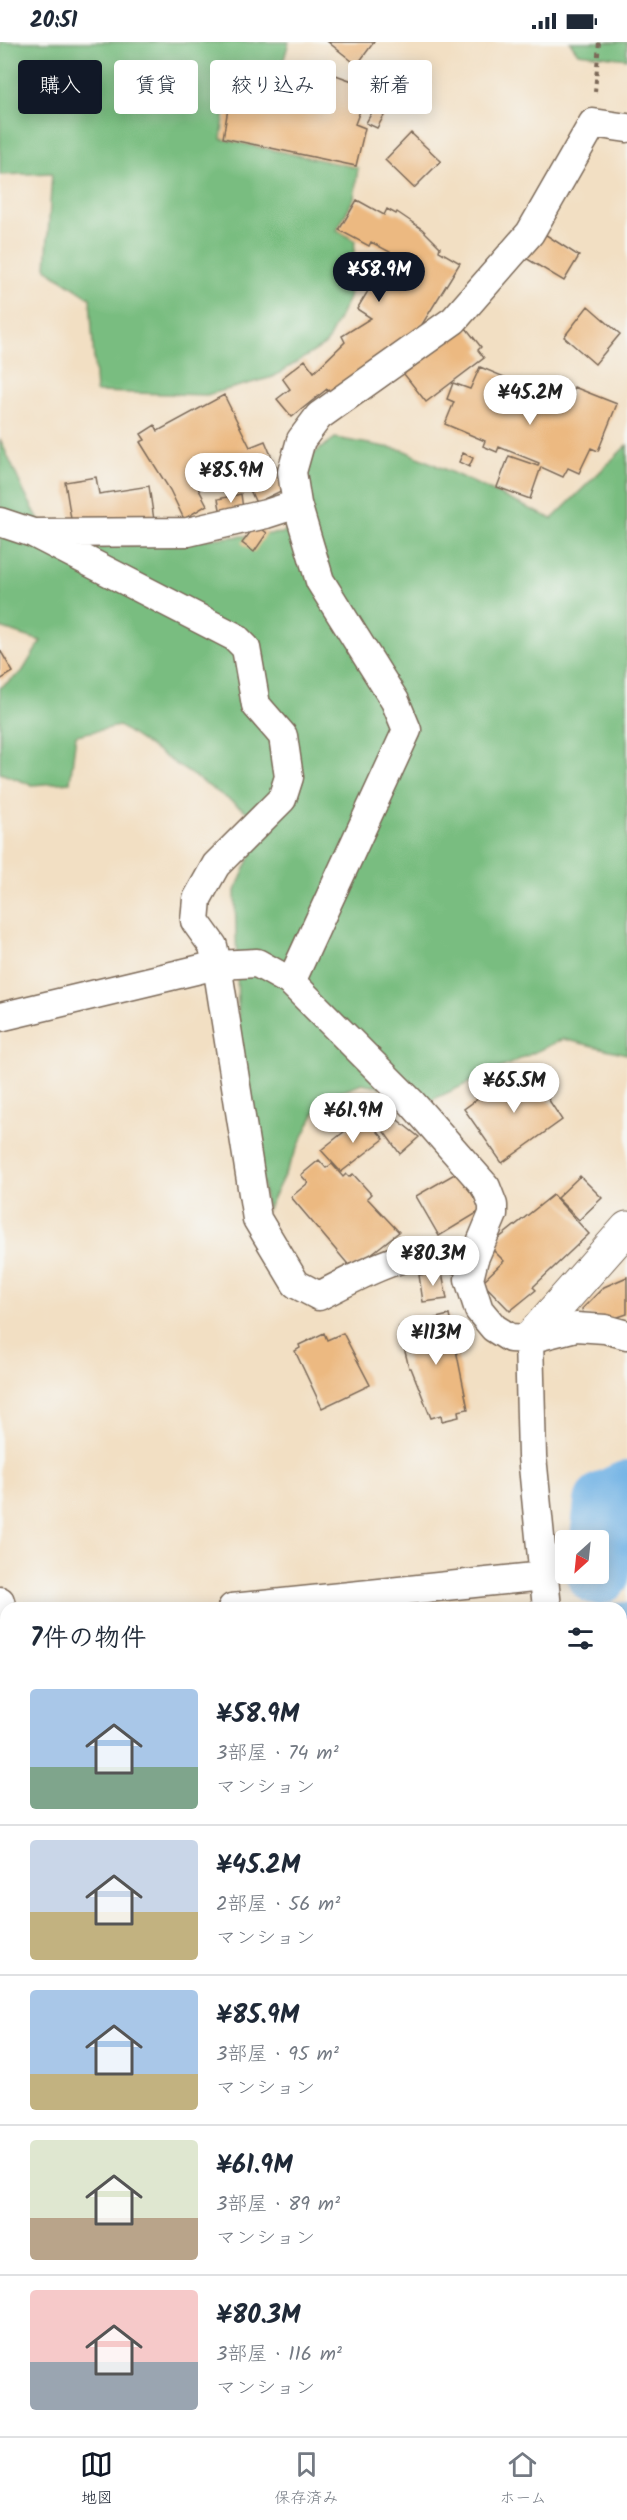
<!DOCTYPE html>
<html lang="ja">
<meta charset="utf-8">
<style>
body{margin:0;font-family:Kalam,"Klee One",sans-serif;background:#f6f6f7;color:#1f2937;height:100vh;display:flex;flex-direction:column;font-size:22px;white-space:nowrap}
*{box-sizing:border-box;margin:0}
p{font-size:20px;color:#747a83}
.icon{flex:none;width:33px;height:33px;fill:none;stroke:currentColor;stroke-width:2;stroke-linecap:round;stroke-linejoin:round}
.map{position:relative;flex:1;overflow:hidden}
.details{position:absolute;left:0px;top:1560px;width:627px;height:834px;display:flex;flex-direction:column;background:#fff;border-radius:18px 18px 0 0;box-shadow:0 3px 15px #0003}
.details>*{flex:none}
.top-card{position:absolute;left:18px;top:18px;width:591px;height:54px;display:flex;gap:12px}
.needle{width:39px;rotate:207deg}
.buttons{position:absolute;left:555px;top:1488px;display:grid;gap:12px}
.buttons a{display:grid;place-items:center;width:54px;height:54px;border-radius:6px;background:#fff;box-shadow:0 3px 15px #0003;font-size:30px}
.price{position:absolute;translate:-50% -51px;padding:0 14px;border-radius:21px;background:#fff;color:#222;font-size:20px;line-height:39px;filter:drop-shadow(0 2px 3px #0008)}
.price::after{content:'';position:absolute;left:50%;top:36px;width:18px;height:14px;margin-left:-9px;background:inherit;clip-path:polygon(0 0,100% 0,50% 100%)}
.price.current{background:#111827;color:#fff}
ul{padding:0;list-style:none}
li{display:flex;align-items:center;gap:18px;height:150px;padding:0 30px}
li+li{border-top:2px solid #e0e1e3}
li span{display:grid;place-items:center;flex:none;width:168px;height:120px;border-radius:6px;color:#555}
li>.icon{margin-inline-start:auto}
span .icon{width:72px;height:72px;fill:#fffc;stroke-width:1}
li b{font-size:26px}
h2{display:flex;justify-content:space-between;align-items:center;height:72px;padding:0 30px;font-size:26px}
.tag{padding:0 21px;border-radius:6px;background:#fff;box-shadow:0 3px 15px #0003;font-size:21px;line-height:54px}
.tag.current{background:#111827;color:#fff}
.status{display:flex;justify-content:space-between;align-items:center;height:42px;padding:0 30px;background:#fff;direction:ltr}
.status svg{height:16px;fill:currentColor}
.tabs{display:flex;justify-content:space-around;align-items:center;height:84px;border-top:2px solid #e0e1e3;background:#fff;font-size:16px;color:#747a83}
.tabs a{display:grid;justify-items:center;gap:3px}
.tabs .current{color:#111827}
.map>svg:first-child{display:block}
.forest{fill:#79bd80;stroke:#5a744f;stroke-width:1.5}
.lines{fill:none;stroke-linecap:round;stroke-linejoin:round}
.river{stroke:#71b2e5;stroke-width:64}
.building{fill:#ecb981}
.street-casing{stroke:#7b6958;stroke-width:31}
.secondary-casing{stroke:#7b6958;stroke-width:35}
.path{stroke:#7b6958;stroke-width:4;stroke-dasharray:4.5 4.5;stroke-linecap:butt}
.street{stroke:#fff;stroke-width:28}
.secondary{stroke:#fff;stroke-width:33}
</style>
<div class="status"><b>20:51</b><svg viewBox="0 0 49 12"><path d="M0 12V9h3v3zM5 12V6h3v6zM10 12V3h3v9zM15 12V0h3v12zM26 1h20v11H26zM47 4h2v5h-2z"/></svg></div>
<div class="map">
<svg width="627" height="2394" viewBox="0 0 627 2394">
<rect width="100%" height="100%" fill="#f6f6f2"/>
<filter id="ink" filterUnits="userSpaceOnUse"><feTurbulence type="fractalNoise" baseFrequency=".0167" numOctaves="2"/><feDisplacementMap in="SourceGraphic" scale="12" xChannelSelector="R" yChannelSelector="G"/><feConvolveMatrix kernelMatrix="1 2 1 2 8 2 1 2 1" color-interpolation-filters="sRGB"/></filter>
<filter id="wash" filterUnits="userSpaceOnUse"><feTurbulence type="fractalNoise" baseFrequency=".008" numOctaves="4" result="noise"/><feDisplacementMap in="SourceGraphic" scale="24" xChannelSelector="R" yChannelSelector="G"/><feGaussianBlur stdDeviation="1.35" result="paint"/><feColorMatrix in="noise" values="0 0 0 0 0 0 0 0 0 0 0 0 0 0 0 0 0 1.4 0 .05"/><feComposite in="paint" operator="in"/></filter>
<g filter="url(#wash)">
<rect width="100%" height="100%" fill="#f2dfc3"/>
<path class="forest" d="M 0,0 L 289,0 L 282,24 L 272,36 L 231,30 L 221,97 L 358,126 L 354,156 L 337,188 L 355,199 L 349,256 L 326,302 L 273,335 L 207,353 L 96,350 L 90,256 L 46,227 L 52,131 L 0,133 Z
M 570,0 L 627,0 L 627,17 L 578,11 Z
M 335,396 L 403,408 L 552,477 L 627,403 L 627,1012 L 563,997 L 432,1058 L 362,1041 L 322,1056 L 267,1168 L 239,1006 L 235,849 L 265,782 L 119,684 L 76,693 L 70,740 L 32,743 L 0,731 L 0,646 L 22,630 L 41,599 L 0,586 L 0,397 L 24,450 L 56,509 L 283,491 L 306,463 L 308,416 Z"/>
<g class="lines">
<path class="river" d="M 598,1531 L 606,1461 L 627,1451
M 621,1592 L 627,1603
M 621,2217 L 627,2212
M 345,2394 L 351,2388"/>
</g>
<g id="blocks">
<path class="building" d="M 328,0 L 374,0 L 357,23 Z
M 333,32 L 369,45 L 355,82 L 365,86 L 356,124 L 223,96 L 230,55 L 240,56 L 244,36 L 273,41 L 271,47 L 317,56 L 316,62 L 321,63 Z
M 379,58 L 390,63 L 377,86 L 366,81 Z
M 411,91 L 441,119 L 414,146 L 385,118 Z
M 357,158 L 384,173 L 387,167 L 396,172 L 397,170 L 422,187 L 440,205 L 439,209 L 460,221 L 410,302 L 332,353 L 327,347 L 292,375 L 277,357 L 290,347 L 282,336 L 305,318 L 314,330 L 345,300 L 342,294 L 371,276 L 357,267 L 379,231 L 375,229 L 369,247 L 356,241 L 366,215 L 383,223 L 390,210 L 371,200 L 369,204 L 339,188 Z
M 540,189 L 579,214 L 564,239 L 524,215 Z
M 588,264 L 620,292 L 595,322 L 564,295 Z
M 466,286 L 481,305 L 478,308 L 484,316 L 426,360 L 404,332 Z
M 480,325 L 567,361 L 574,345 L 617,362 L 598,409 L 591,406 L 579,431 L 568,426 L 563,435 L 541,425 L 530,457 L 497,445 L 509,414 L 538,424 L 539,421 L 499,405 L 497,410 L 483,404 L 485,399 L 445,382 L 454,360 L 447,357 L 453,341 L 470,347 Z
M 224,353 L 250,405 L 265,399 L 285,447 L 256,461 L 234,413 L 218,424 L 221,430 L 197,444 L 207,463 L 184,477 L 170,448 L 140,400 L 145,398 L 141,392 L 155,383 L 158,389 Z
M 463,411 L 473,416 L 469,425 L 459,420 Z
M 96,435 L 99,452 L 149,444 L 154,478 L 72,483 L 65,440 Z
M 241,452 L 243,467 L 221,472 L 218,457 Z
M 256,483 L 267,491 L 254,510 L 242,501 Z
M 0,608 L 13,630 L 0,638 Z
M 534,1025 L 542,1036 L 537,1040 L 562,1078 L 502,1121 L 464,1067 L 501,1040 Z
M 364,1074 L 384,1097 L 341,1130 L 321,1108 Z
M 394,1075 L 419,1095 L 400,1112 L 382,1087 Z
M 319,1118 L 326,1126 L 332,1122 L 343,1135 L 346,1132 L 349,1135 L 353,1132 L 371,1152 L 367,1156 L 399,1190 L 352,1227 L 291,1155 L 308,1141 L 301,1133 Z
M 458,1130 L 482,1168 L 439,1194 L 416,1154 Z
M 580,1134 L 602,1156 L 579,1178 L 557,1156 Z
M 553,1153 L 589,1192 L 533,1245 L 536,1248 L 510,1269 L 482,1240 L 504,1219 L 489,1204 Z
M 442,1230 L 447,1257 L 423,1260 L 419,1233 Z
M 627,1235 L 627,1272 L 609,1278 L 583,1271 L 582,1267 L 604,1245 Z
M 449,1273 L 468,1367 L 458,1369 L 459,1375 L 442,1379 L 441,1373 L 431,1376 L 411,1326 L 409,1326 L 399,1285 Z
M 324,1291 L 327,1298 L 343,1291 L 370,1343 L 322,1366 L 295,1309 L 300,1306 L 299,1303 Z"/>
</g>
</g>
<g filter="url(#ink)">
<use href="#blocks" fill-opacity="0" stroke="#7b6958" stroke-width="1.5"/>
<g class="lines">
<g class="street-casing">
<path id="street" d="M 0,480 L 33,491 L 188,490 L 266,472 L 297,462 L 292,430 L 301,398 L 319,374 L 454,278 L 530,191 L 593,81 L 627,86
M 33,491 L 235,595 L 246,606 L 256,663 L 283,694 L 289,735 L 282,757 L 216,823 L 197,857 L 195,879 L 213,904 L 217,923 L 257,1177 L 296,1242 L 319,1254 C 351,1238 409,1204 446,1213 C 455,1215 464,1221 472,1224
M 291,940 L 407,688 L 395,659 L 320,539 L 297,462
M 0,975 L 217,923 L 257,921 L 291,940 L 412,1061 L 486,1145 L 493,1163 L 493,1172 L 474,1217 L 469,1237 L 479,1268 L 494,1286 L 510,1296 L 529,1297 L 576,1285 L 605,1287 L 627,1293
M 529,1297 L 532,1414 L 547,1566
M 0,1559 L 6,1584
M 232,1566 L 544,1534
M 621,1724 L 627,1730
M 621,1883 L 627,1878
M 0,2263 L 6,2260
M 253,2394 L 259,2388"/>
</g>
<g class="secondary-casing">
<path id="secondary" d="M 529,1297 L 627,1186"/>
</g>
<path class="path" d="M 595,50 L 599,0"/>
<use href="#street" class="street"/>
<use href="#secondary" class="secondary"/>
</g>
</g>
</svg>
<div class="buttons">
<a><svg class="needle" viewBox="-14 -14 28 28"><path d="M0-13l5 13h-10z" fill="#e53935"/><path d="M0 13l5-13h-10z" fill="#747a83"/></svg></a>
</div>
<b class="price current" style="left:379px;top:261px">¥58.9M</b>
<b class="price" style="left:530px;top:384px">¥45.2M</b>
<b class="price" style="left:231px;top:462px">¥85.9M</b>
<b class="price" style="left:514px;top:1072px">¥65.5M</b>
<b class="price" style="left:353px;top:1102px">¥61.9M</b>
<b class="price" style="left:433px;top:1245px">¥80.3M</b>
<b class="price" style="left:436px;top:1324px">¥113M</b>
<div class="top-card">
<a class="tag current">購入</a>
<a class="tag">賃貸</a>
<a class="tag">絞り込み</a>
<a class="tag">新着</a>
</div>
<section class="details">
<h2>7件の物件<svg class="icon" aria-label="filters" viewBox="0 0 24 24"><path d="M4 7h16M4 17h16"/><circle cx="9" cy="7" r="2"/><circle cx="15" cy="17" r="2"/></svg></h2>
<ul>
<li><span style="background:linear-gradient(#a9c7e8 65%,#7fa58c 0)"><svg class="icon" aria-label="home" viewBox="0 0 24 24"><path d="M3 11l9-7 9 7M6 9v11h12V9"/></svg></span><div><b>¥58.9M</b><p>3部屋 · 74 m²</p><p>マンション</p></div></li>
<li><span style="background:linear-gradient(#c9d6e8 60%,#c2b280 0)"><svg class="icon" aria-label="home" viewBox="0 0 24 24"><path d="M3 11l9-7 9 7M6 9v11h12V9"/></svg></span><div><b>¥45.2M</b><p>2部屋 · 56 m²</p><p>マンション</p></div></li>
<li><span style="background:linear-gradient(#a9c7e8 70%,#c2b280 0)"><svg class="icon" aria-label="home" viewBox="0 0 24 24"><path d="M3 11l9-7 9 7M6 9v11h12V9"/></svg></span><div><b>¥85.9M</b><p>3部屋 · 95 m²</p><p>マンション</p></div></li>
<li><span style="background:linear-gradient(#dfe7d0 65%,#b9a48a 0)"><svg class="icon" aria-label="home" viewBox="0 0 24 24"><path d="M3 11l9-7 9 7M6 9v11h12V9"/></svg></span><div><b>¥61.9M</b><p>3部屋 · 89 m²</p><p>マンション</p></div></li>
<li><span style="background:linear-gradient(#f6c9c9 60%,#9aa5b1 0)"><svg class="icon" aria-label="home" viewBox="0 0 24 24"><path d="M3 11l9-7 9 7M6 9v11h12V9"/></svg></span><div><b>¥80.3M</b><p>3部屋 · 116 m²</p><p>マンション</p></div></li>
</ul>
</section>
</div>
<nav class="tabs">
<a class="current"><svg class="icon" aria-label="map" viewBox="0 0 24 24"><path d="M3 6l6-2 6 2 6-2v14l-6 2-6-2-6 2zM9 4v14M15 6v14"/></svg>地図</a>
<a><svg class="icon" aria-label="saved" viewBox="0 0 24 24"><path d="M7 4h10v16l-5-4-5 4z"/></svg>保存済み</a>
<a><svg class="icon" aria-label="home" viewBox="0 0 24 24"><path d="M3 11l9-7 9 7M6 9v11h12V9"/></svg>ホーム</a>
</nav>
